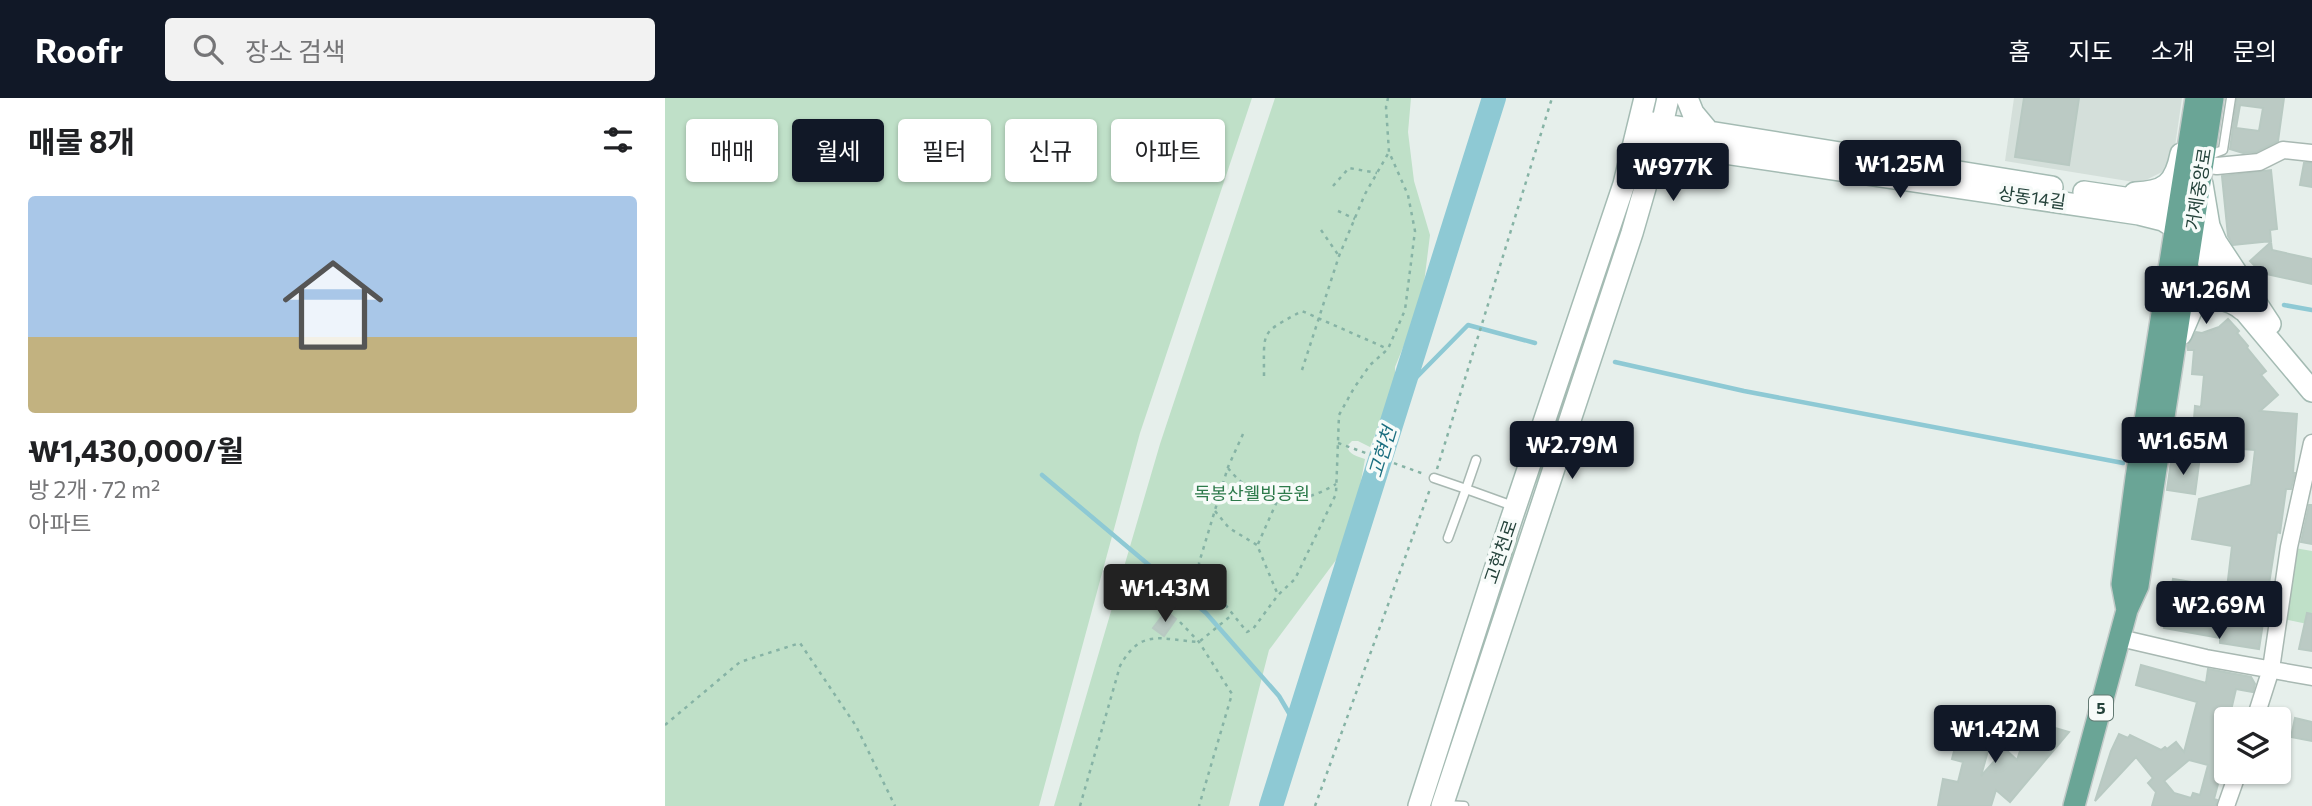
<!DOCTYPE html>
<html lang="ko">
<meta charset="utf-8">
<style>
body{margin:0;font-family:Commissioner,"Noto Sans KR",sans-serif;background:#f2f2f2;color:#202124;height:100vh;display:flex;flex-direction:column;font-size:26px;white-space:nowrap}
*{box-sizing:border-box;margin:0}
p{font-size:23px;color:#757577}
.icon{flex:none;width:38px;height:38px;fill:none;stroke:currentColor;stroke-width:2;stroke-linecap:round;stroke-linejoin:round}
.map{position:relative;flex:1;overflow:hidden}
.sheet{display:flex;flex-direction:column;background:#fff;width:665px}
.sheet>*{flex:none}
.banner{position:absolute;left:21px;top:21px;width:665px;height:63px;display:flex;gap:14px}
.buttons{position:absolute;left:1549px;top:609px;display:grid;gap:14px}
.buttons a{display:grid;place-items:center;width:77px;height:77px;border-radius:7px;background:#fff;box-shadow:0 2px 5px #0004;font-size:35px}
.price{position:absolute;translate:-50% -60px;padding:0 16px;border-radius:7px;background:#111827;color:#fff;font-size:23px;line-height:46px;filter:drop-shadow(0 2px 4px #0008)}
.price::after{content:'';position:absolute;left:50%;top:42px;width:21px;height:16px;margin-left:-10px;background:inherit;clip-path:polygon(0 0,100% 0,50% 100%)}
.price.on{background:#222;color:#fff}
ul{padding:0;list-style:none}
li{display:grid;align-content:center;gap:14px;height:371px;padding:0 28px}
li span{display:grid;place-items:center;height:217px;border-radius:7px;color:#555}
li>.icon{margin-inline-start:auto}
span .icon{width:126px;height:126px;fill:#fffc;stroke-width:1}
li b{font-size:30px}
h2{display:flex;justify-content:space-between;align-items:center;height:84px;padding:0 28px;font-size:30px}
.tag{padding:0 24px;border-radius:7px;background:#fff;box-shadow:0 2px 5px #0004;font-size:24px;line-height:63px}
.tag.on{background:#111827;color:#fff}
header{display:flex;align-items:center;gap:42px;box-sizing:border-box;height:98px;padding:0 35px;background:#111827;color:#fff}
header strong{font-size:33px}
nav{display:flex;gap:38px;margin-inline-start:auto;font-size:24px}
.search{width:490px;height:63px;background:#f2f2f2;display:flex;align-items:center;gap:18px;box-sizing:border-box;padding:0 24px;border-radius:7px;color:#757577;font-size:26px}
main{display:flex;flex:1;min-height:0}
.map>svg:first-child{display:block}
.built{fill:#d4dfda}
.green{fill:#bfe0c8}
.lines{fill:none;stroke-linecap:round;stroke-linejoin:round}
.stream{stroke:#8ec9d4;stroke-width:4.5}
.river{stroke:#8ec9d4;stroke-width:24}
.building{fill:#bbcac4;stroke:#b8c9c2;stroke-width:2;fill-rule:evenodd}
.lane-casing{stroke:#a8b8b2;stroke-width:11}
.street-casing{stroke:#a8b8b2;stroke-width:19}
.secondary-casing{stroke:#a4bbb3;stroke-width:24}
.primary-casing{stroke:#c2cac8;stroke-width:24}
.path{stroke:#86b3a5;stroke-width:2.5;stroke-dasharray:3.5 5;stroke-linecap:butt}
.lane{stroke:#fff;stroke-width:8}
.street{stroke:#fff;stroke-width:16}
.secondary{stroke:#fff;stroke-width:21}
.primary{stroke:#6aa596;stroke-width:21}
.labels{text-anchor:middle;stroke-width:7;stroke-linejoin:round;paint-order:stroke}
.shield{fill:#f7fbf9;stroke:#637a73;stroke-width:2}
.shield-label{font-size:16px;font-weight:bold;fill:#24423a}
.street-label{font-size:18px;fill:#24423a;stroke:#f7fbf9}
.park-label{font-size:18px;fill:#2d7a4b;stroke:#f7fbf9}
.water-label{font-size:19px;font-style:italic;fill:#1c6f80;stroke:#f7fbf9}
</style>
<header>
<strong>Roofr</strong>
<div class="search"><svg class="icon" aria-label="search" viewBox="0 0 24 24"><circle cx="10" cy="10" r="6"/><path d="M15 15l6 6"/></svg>장소 검색</div>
<nav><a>홈</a><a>지도</a><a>소개</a><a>문의</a></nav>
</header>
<main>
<section class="sheet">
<h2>매물 8개<svg class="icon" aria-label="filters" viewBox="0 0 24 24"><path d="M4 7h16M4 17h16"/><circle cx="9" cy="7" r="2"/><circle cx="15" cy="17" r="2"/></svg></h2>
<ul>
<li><span style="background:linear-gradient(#a9c7e8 65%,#c2b280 0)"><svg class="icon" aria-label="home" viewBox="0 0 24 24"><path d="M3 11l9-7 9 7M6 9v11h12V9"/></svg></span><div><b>₩1,430,000/월</b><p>방 2개 · 72 m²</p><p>아파트</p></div></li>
</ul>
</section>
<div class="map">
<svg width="1647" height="708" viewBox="0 0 1647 708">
<rect width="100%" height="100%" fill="#e6efeb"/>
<path class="built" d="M 1349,0 L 1517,0 L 1507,69 L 1475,85 L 1340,63 Z"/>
<path class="green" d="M 0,0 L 587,0 L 475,335 L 374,708 L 0,708 Z
M 610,0 L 746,0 L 743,34 L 749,83 L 765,137 L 759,185 L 746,230 L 730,269 L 730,289 L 705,349 L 693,343 L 687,343 L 682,348 C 684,357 692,358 700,361 L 690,416 L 674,458 L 604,552 L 564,708 L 389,708 L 495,346 Z
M 913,247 L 919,249 L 872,385 L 866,383 Z
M 847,439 L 853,441 L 768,708 L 761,708 Z
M 1624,449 L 1647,453 L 1647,527 L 1614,520 Z"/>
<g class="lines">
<path class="stream" d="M 1619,207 L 1647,212
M 950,264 L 1079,293 L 1458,365
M 735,296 L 803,227 L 870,245
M 377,377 L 541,515 L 614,598 L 631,627"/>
<path class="river" d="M 606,708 L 829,0"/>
</g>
<path class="building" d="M 1359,0 L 1414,0 L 1404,67 L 1350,59 Z
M 1572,0 L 1619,0 L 1613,43 L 1591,54 L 1578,55 L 1565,51 ZM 1575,7 L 1598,10 L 1594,33 L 1571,30 Z
M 1639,65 L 1647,65 L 1647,89 L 1635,87 Z
M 1606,72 L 1612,131 L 1605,132 L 1606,143 L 1568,147 L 1563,138 L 1557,78 Z
M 1606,144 L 1607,152 L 1647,161 L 1647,186 L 1597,175 L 1585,163 Z
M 1563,221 L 1574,233 L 1572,235 L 1583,248 L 1582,250 L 1601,273 L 1596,277 L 1613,297 L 1595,313 L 1632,316 L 1628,375 L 1630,375 L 1626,391 L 1621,391 L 1615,435 L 1612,434 L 1594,551 L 1555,545 L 1555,540 L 1499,530 L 1508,481 L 1562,490 L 1567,448 L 1527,441 L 1534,401 L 1586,387 L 1590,352 L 1527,347 L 1530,308 L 1536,309 L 1539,277 L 1527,276 L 1529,252 L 1523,252 L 1523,247 L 1531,234 L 1537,235 L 1554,229 Z
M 1506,363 L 1534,366 L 1530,396 L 1502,392 Z
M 1644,407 L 1647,407 L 1647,446 L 1636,444 Z
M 501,513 L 511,521 L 499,538 L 488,530 Z
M 1642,515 L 1647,516 L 1647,553 L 1634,551 Z
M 1476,567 L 1541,585 L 1543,571 L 1586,579 L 1590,586 L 1588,594 L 1571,591 L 1564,621 L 1561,621 L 1555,650 L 1561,652 L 1561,672 L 1557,671 L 1549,701 L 1552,702 L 1551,708 L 1487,708 L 1491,694 L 1483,685 L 1488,680 L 1471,659 L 1430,703 L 1446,653 L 1454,636 L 1463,640 L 1465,637 L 1496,652 L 1500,649 L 1502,651 L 1511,644 L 1519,654 L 1532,604 L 1471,587 ZM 1524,662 L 1543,667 L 1535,697 L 1528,695 L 1526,700 L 1509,695 L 1499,683 Z
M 1630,620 L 1647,624 L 1647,643 L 1626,639 Z
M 1297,622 L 1329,631 L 1316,678 L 1340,651 L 1352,662 L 1364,626 L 1379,631 L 1380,627 L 1404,634 L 1345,704 L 1331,692 L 1326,708 L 1273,708 L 1278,681 L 1293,684 L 1298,664 L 1287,661 Z"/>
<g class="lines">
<g class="lane-casing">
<path id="lane" d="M 1542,58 L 1558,52 L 1566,0
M 769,380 L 801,391 L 811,362
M 783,440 L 801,391 L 848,408
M 781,707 L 799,708"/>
</g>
<g class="street-casing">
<path id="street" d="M 1538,66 L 1552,68 L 1594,64 L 1618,52 L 1647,55
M 1455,540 L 1541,560 L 1647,579
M 1590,621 L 1606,571 L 1624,449 L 1647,345
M 1561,708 L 1573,674"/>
</g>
<g class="secondary-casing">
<path id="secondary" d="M 1022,0 L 1028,15 L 1043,33
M 975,23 L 1387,89
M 971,42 L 1474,116 L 1498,122 L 1527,140 L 1579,212 L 1647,293
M 1537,86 L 1544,128 L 1551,144 L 1605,226
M 1419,94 L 1500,106 L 1525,122
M 1470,95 C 1500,94 1510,86 1516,56
M 1516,236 L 1528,208 C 1546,198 1562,199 1578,212
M 754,708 L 845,425 L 959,86 L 980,0
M 777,708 L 967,135 L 993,45 L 1003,0"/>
</g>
<g class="primary-casing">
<path id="primary" d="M 1462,512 L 1457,486 L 1471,380 L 1531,0
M 1409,708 L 1462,512 L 1473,488 L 1548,0"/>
</g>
<path class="path" d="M 668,88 L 684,70 L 712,75
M 673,113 L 690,121
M 656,132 L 674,158
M 637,272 L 674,158 L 700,96 L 724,54
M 599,278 C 599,231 595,236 637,213 L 723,251
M 578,336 L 563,369 L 534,465 L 535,473 L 539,480 L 582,534 L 588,531 L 613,497 L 630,481 L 671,396 L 674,317 L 689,290 L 705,267 L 723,251 L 740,212 L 750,133 L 743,97 L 724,54 L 721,9 L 723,0
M 673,345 L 759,376
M 563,370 C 593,408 632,410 671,386
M 772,371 L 887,0
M 550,413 L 564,430 L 592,447 L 613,497
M 593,446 L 613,401
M 515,524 L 534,544 L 567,596 L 534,708
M 0,627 L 75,564 L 135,545 L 191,628 L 230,708
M 415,708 L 455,568 C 476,529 497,542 534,544 L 568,516
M 650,708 L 765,391"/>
<use href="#lane" class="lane"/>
<use href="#street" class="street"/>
<use href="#secondary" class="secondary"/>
<use href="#primary" class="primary"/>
</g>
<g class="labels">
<rect class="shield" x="1424" y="597.5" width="24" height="25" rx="5"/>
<g class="shield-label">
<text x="1436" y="616">5</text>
</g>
<g class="street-label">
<text transform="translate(1534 91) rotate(-81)" y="6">거제중앙로</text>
<text transform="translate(1367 100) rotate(8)" y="6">상동14길</text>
<text transform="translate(836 454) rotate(-71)" y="6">고현천로</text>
</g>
<g class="park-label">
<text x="587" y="402">독봉산웰빙공원</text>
</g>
<g class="water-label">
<text transform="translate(717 354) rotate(-73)" y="7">고현천</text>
</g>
</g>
</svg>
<div class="buttons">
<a><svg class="icon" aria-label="layers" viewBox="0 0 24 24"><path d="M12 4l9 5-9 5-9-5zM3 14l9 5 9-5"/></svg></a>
</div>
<b class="price" style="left:1235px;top:102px">₩1.25M</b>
<b class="price" style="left:1008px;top:105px">₩977K</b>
<b class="price" style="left:1541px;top:228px">₩1.26M</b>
<b class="price" style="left:1518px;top:379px">₩1.65M</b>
<b class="price" style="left:907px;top:383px">₩2.79M</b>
<b class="price on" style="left:500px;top:526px">₩1.43M</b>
<b class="price" style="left:1554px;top:543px">₩2.69M</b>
<b class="price" style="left:1330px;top:667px">₩1.42M</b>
<div class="banner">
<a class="tag">매매</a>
<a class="tag on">월세</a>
<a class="tag">필터</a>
<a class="tag">신규</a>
<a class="tag">아파트</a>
</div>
</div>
</main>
